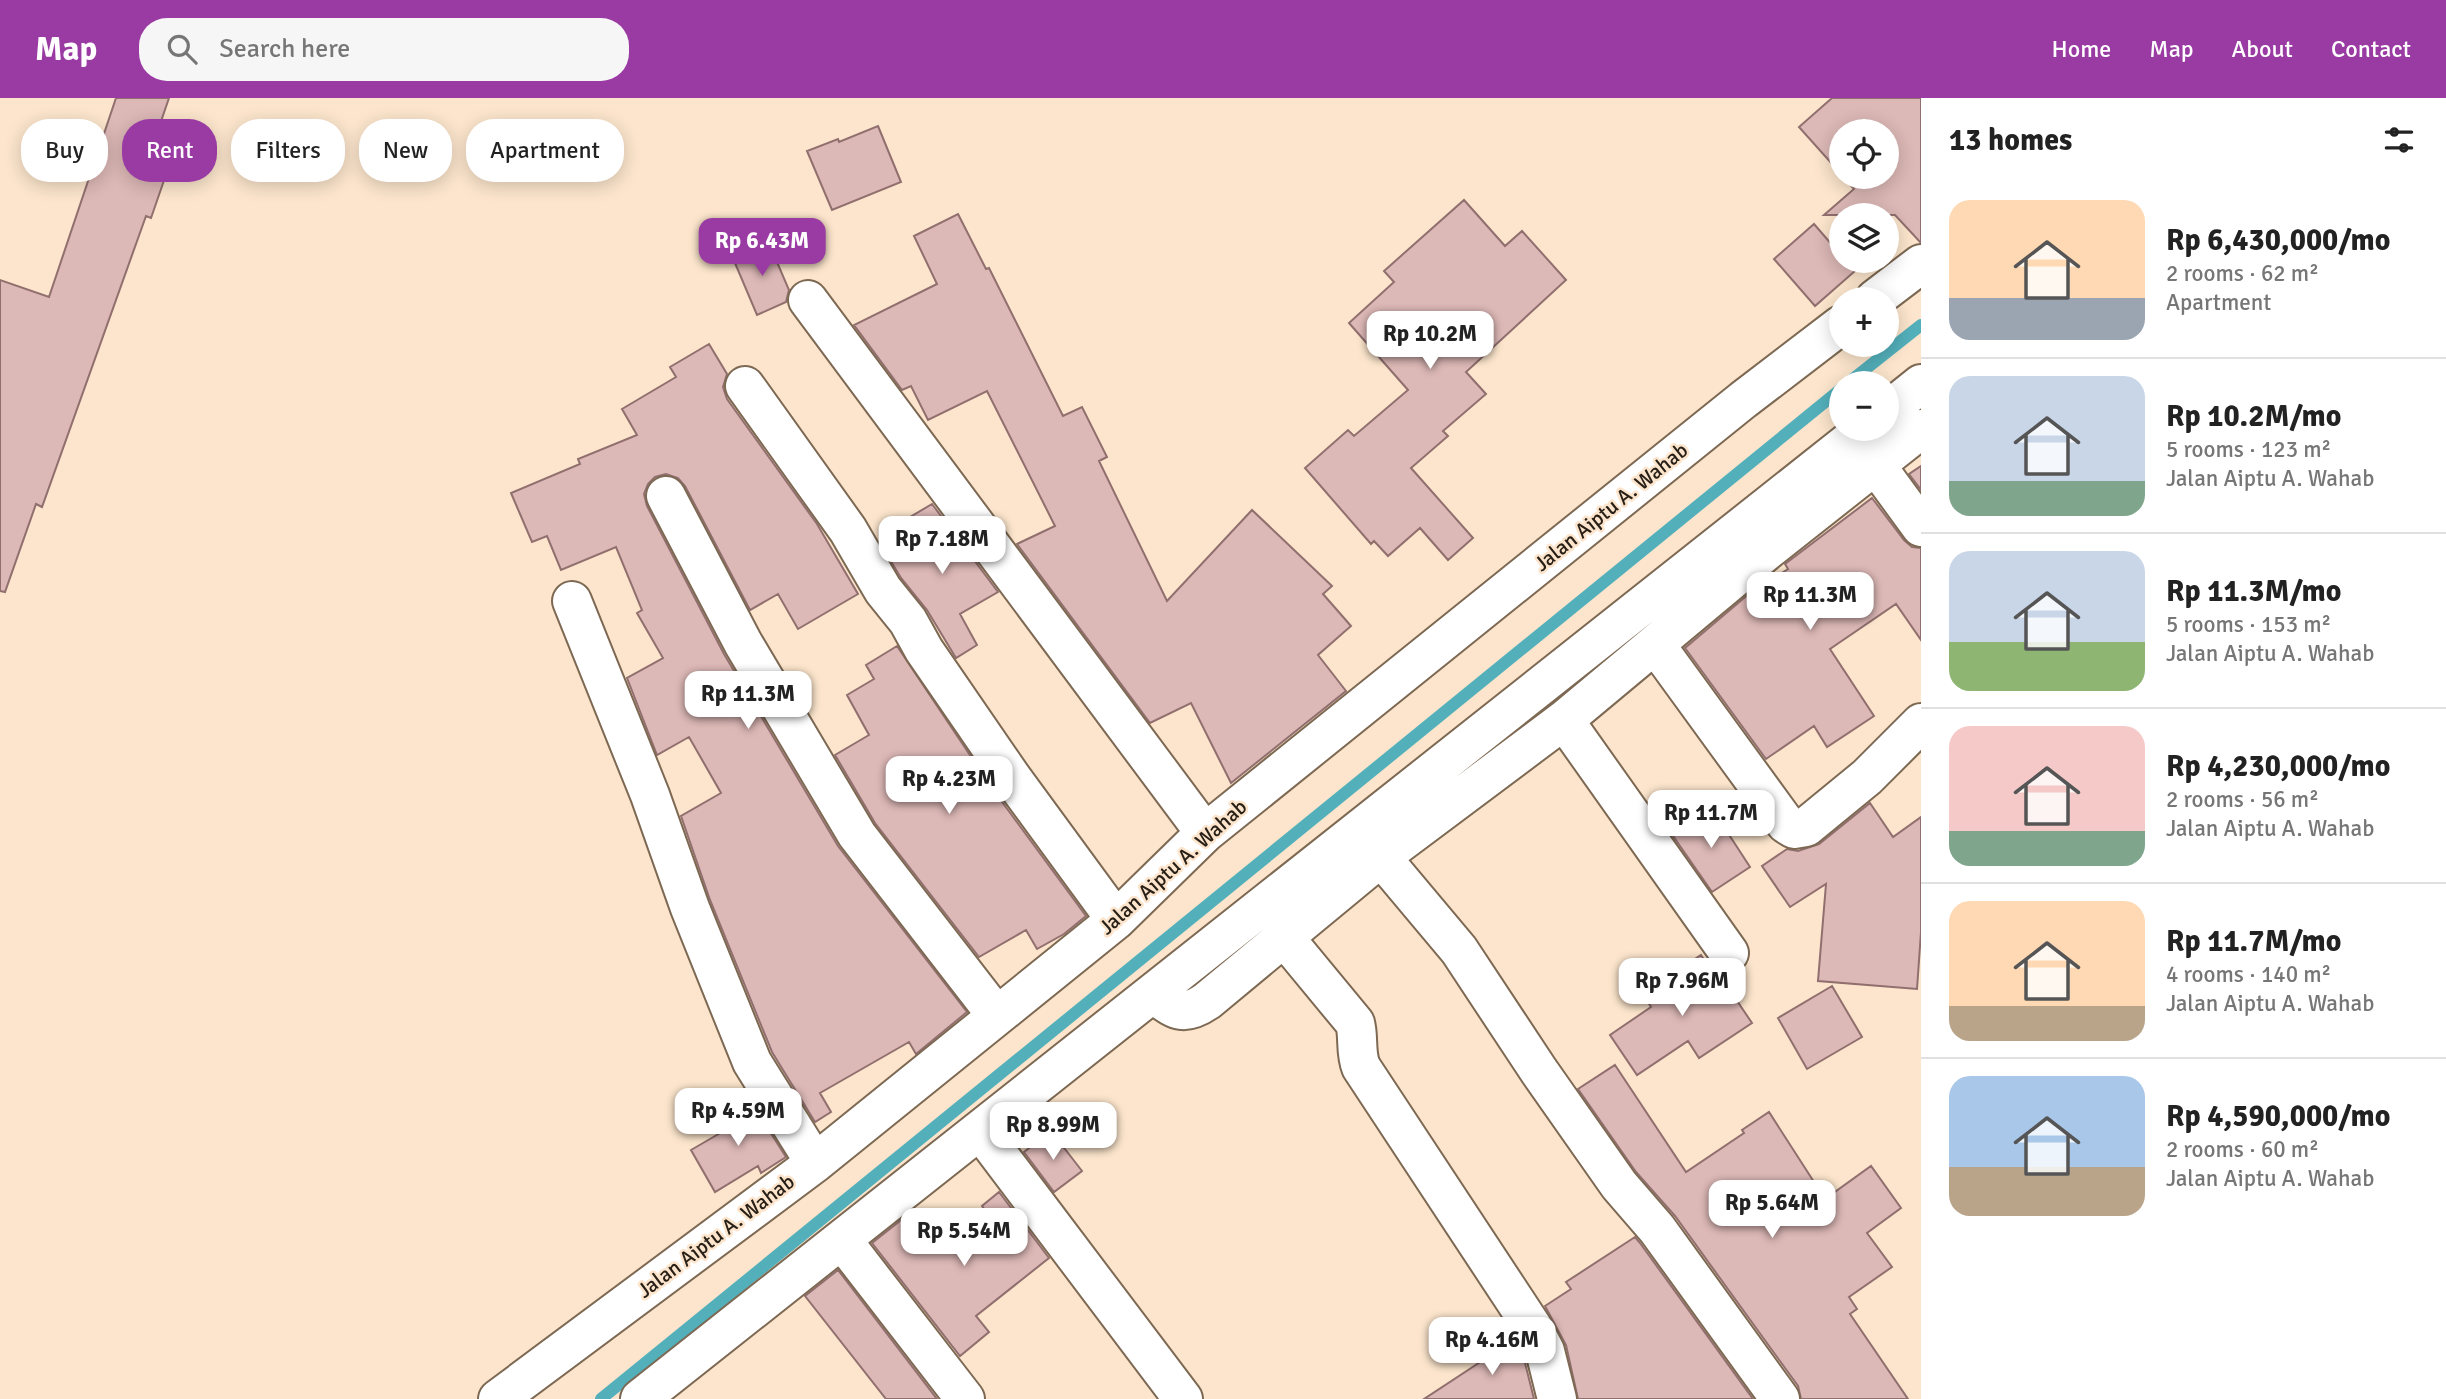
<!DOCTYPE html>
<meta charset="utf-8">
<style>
body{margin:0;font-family:Signika,sans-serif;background:#f6f6f6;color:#222;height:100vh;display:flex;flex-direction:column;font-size:26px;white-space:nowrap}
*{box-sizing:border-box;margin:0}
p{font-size:23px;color:#767676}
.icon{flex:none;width:38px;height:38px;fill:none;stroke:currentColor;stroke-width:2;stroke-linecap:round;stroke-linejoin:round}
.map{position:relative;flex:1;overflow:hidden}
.details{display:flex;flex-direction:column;background:#fff;width:525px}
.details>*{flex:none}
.guide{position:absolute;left:21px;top:21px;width:665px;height:63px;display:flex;gap:14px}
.buttons{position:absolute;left:1829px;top:21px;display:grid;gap:14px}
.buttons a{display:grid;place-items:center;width:70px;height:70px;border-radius:50%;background:#fff;box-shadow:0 4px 18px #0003;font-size:35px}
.price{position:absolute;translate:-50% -60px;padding:0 16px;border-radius:14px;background:#fff;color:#222;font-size:23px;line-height:46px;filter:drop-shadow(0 2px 4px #0008)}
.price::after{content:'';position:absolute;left:50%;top:42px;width:21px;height:16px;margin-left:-10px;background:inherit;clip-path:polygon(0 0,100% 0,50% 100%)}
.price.on{background:#9a3ba3;color:#fff}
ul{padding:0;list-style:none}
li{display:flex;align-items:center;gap:21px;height:175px;padding:0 28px}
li+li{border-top:2px solid #e0e0e0}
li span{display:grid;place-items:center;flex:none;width:196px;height:140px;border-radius:21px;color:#555}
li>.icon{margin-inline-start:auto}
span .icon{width:84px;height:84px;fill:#fffc;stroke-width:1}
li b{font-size:30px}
h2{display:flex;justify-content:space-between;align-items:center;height:84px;padding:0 28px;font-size:30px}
.pill{padding:0 24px;border-radius:28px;background:#fff;box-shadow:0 4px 18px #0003;font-size:24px;line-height:63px}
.pill.on{background:#9a3ba3;color:#fff}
header{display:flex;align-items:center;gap:42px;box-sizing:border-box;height:98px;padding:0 35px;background:#9a3ba3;color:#fff}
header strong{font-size:33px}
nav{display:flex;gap:38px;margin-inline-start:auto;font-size:24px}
.search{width:490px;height:63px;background:#f6f6f6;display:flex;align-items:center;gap:18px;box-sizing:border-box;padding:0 24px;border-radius:28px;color:#767676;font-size:26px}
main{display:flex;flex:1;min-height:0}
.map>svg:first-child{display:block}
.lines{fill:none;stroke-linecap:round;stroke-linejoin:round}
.stream{stroke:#53b0bb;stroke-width:12}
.building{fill:#dcb8b6;stroke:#906f6e;stroke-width:2}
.minor-casing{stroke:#7d6953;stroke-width:42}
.minor{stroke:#fff;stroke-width:38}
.labels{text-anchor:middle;stroke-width:5;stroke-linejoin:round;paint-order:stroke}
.street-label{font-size:21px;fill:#282017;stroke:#fce5cc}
</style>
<header>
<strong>Map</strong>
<div class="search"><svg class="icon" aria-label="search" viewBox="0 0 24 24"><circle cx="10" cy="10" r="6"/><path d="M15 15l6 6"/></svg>Search here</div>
<nav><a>Home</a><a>Map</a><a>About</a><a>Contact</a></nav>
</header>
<main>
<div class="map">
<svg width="1921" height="1301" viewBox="0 0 1921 1301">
<rect width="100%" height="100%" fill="#fce5cc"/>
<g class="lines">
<path class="stream" d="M 1848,285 L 1921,227
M 601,1301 L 1841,291"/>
</g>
<path class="building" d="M 116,0 L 169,0 L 157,35 L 178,42 L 151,120 L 146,118 L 42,409 L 36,406 L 5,494 L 0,493 L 0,182 L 49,199 Z
M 1832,0 L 1921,0 L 1921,145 L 1895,117 L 1824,117 L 1854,91 L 1843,79 L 1886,79 L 1886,33 L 1841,33 L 1841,76 L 1799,29 Z
M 878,28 L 901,84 L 832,112 L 807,53 L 838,41 L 839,44 Z
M 1464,102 L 1505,148 L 1522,133 L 1566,182 L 1466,274 L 1486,296 L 1443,333 L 1448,338 L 1411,370 L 1473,440 L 1448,462 L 1420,430 L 1388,458 L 1374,443 L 1371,446 L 1305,370 L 1348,332 L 1354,338 L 1408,292 L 1349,225 L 1394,184 L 1384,173 Z
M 958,116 L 986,171 L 989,170 L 1063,318 L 1082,309 L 1107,359 L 1099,363 L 1167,503 L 1252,412 L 1332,488 L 1323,496 L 1351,528 L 1318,557 L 1346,593 L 1231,685 L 1191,605 L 1150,625 L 1017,446 L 1055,428 L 987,293 L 928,322 L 911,288 L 902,292 L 854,227 L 937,186 L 914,138 Z
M 1814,126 L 1841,157 L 1841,163 L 1846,163 L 1855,173 L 1815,208 L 1774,161 Z
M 768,143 L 789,192 L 786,204 L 757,217 L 732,158 Z
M 709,246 L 727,276 L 723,289 L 727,301 L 817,426 L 858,496 L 798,531 L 778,496 L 750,512 L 685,388 L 678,380 L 666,376 L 655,379 L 648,386 L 644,396 L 647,408 L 724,556 L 838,748 L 967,914 L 916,956 L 909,944 L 820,995 L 831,1014 L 815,1024 L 772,954 L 710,802 L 681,718 L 721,695 L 689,639 L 657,657 L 627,580 L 663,560 L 637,515 L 642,512 L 616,449 L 561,472 L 547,438 L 532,444 L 511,395 L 580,366 L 578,361 L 637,337 L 622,311 L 676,279 L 670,269 Z
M 1921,368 L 1921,392 L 1909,376 Z
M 1872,400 L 1904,442 L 1912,449 L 1921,450 L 1921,542 L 1896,506 L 1830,551 L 1874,618 L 1827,649 L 1814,628 L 1766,661 L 1685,550 L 1750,495 L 1788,471 L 1785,466 Z
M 932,406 L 998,494 L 960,516 L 977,547 L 956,560 L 927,512 L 901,480 L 889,460 L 912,446 L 900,425 Z
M 897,548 L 994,693 L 1086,818 L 1064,836 L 1037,851 L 1026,832 L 979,859 L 875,725 L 835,657 L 869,637 L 847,597 L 874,581 L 866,567 Z
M 1870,705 L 1893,739 L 1921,719 L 1921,834 L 1917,891 L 1818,883 L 1826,786 L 1790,809 L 1762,768 L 1787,751 L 1798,753 L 1819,746 Z
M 1711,709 L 1750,769 L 1712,794 L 1671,735 Z
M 1701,857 L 1725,894 L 1729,891 L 1752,925 L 1699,960 L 1688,943 L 1637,977 L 1610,937 L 1651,909 L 1643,896 Z
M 1832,888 L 1862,939 L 1807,971 L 1778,920 Z
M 1615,967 L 1686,1074 L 1744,1035 L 1742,1032 L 1769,1014 L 1825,1101 L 1871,1068 L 1901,1110 L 1867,1135 L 1892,1169 L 1849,1199 L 1857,1211 L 1850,1216 L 1908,1301 L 1801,1301 L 1798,1288 L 1675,1118 L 1636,1074 L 1578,991 Z
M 749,1001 L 786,1059 L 761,1075 L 758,1068 L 715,1094 L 691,1052 L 734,1027 L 726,1014 Z
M 1051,1033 L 1082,1073 L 1054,1094 L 1024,1054 Z
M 999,1094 L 1049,1160 L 976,1218 L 989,1234 L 960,1258 L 872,1145 L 905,1119 L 932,1154 L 985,1112 L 982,1108 Z
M 1635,1139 L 1640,1145 L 1753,1301 L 1578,1301 L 1566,1247 L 1545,1208 L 1571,1191 L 1566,1184 Z
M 838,1172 L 937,1301 L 886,1301 L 805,1198 Z
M 1509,1234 L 1524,1261 L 1534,1301 L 1424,1301 L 1500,1251 L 1495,1243 Z"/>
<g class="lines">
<g class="minor-casing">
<path id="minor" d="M 1875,201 L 1921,166
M 808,202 L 1205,735
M 745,288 L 848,432 L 883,492 L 908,523 L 924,552 L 1012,680 L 1116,822
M 1886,314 L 1921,286
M 1875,366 L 1921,429
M 666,398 L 743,545 L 857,737 L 997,918
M 572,503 L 650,697 L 690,810 L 752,964 L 815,1065
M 1655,546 L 1786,726 L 1794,731 L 1806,729 L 1867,679 L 1921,625
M 1564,622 L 1729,855
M 1381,759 L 1459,852 L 1539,973 L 1619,1087 L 1657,1131 L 1780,1301
M 1284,839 L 1355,925 C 1359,939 1355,954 1361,969 L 1533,1230 L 1545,1253 L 1557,1301
M 1153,896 C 1175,911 1182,920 1207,903 L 1381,759 L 1564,622 L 1769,451 L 1921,331
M 980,1032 L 1183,1301
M 842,1142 L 965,1301
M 498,1301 L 815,1065 L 1116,822 L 1205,735 L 1743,302 L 1841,227
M 640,1301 L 1865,331"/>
</g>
<use href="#minor" class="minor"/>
</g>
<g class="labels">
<g class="street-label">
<text transform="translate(1611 409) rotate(-39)" y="7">Jalan Aiptu A. Wahab</text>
<text transform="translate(1173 769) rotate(-42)" y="7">Jalan Aiptu A. Wahab</text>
<text transform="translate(716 1138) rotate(-37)" y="7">Jalan Aiptu A. Wahab</text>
</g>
</g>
</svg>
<div class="buttons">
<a><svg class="icon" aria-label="locate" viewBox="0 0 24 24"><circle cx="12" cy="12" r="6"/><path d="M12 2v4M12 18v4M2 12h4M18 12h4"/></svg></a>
<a><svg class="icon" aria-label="layers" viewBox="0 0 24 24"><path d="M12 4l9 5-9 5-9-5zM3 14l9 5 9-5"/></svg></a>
<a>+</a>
<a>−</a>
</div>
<b class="price on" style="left:762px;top:180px">Rp 6.43M</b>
<b class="price" style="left:1430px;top:273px">Rp 10.2M</b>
<b class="price" style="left:942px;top:478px">Rp 7.18M</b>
<b class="price" style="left:1810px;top:534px">Rp 11.3M</b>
<b class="price" style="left:748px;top:633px">Rp 11.3M</b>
<b class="price" style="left:949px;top:718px">Rp 4.23M</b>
<b class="price" style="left:1711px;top:752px">Rp 11.7M</b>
<b class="price" style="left:1682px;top:920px">Rp 7.96M</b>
<b class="price" style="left:738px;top:1050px">Rp 4.59M</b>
<b class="price" style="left:1053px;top:1064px">Rp 8.99M</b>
<b class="price" style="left:1772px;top:1142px">Rp 5.64M</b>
<b class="price" style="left:964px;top:1170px">Rp 5.54M</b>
<b class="price" style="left:1492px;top:1279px">Rp 4.16M</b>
<div class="guide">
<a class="pill">Buy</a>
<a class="pill on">Rent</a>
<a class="pill">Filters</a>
<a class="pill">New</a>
<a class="pill">Apartment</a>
</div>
</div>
<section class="details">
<h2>13 homes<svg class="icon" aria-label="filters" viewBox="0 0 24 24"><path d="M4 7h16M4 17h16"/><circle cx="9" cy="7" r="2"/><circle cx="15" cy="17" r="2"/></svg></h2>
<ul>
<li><span style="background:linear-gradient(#ffd9b3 70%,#9aa5b1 0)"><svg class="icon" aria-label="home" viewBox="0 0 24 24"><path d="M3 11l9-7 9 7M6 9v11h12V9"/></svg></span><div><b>Rp 6,430,000/mo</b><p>2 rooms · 62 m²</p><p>Apartment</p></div></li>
<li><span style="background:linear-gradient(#c9d6e8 75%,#7fa58c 0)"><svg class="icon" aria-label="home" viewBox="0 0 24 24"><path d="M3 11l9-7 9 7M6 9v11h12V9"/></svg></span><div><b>Rp 10.2M/mo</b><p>5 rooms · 123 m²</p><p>Jalan Aiptu A. Wahab</p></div></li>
<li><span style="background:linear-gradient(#c9d6e8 65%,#8fb573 0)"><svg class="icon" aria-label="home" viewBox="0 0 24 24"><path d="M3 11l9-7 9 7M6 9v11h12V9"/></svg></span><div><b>Rp 11.3M/mo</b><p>5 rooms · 153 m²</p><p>Jalan Aiptu A. Wahab</p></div></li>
<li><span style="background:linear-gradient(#f6c9c9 75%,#7fa58c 0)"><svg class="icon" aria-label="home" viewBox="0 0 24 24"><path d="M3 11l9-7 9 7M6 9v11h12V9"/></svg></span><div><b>Rp 4,230,000/mo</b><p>2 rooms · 56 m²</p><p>Jalan Aiptu A. Wahab</p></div></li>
<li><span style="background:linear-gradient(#ffd9b3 75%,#b9a48a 0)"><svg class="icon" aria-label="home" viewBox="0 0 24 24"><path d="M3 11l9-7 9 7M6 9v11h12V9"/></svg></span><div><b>Rp 11.7M/mo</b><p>4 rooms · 140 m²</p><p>Jalan Aiptu A. Wahab</p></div></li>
<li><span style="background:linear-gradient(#a9c7e8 65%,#b9a48a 0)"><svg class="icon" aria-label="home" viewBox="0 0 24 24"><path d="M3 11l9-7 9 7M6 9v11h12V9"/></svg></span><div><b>Rp 4,590,000/mo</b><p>2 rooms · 60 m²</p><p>Jalan Aiptu A. Wahab</p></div></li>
</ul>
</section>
</main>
